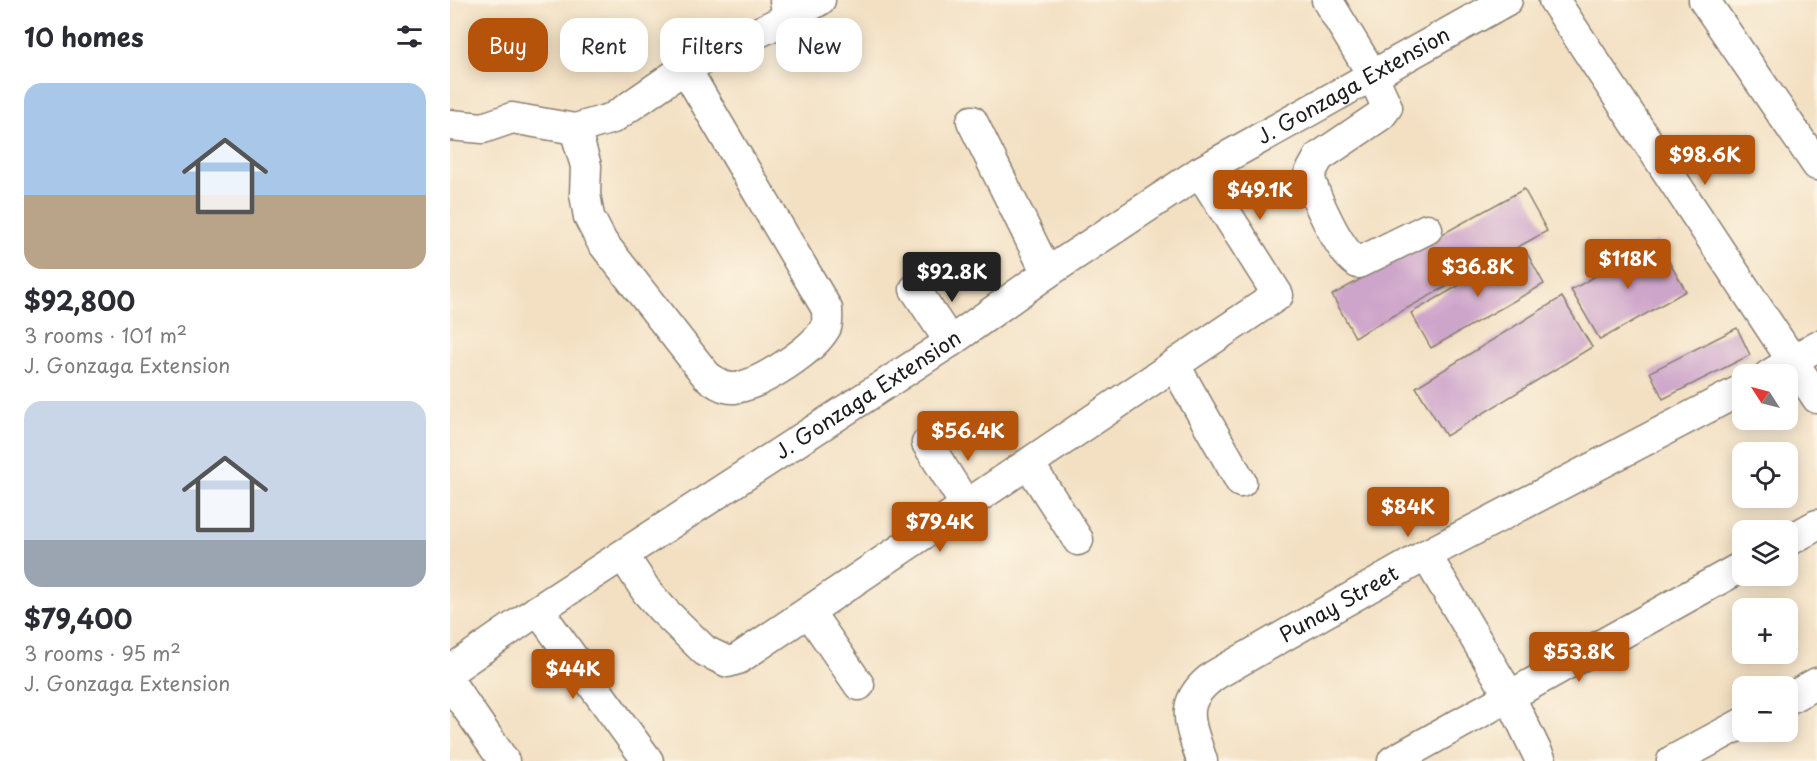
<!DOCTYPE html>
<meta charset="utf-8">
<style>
body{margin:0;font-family:"Playpen Sans",sans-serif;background:#f2f2f3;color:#2b2b33;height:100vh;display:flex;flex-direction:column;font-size:22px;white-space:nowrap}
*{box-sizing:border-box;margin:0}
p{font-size:20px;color:#7c7c81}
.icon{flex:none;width:33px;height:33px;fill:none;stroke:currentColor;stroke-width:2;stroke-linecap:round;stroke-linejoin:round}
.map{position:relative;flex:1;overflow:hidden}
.side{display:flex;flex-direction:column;background:#fff;width:450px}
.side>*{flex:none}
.guide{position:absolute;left:18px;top:18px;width:570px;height:54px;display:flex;gap:12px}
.needle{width:39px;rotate:306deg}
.fabs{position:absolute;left:1282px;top:364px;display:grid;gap:12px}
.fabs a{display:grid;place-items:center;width:66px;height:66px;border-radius:12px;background:#fff;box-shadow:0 3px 15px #0003;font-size:30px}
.price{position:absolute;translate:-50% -51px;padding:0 14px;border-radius:6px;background:#b45309;color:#fff;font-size:20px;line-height:39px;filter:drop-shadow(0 2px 3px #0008)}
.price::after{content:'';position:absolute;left:50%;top:36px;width:18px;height:14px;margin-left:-9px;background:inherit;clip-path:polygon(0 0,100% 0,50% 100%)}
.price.current{background:#222;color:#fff}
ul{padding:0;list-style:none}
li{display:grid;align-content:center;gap:12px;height:318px;padding:0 24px}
li span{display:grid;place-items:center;height:186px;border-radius:18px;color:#555}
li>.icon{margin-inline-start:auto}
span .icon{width:108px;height:108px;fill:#fffc;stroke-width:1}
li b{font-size:26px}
h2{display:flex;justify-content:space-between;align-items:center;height:72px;padding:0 24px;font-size:26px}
.chip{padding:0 21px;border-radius:18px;background:#fff;box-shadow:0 3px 15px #0003;font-size:21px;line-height:54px}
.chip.current{background:#b45309;color:#fff}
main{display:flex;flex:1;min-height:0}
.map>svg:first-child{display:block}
.building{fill:#cda4ca}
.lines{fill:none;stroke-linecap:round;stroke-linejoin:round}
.minor-casing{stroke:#887e70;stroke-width:33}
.minor{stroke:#fff;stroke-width:30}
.labels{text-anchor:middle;stroke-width:6;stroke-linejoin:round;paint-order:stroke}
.street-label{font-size:21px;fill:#1c1c1c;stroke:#fcf5e5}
</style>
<main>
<section class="side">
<h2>10 homes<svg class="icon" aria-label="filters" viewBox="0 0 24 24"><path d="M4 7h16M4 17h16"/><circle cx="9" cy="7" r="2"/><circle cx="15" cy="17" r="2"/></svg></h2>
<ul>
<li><span style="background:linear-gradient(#a9c7e8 60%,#b9a48a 0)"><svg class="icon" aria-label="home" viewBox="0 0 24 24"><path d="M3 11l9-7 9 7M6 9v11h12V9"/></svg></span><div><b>$92,800</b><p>3 rooms · 101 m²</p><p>J. Gonzaga Extension</p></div></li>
<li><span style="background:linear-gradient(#c9d6e8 75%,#9aa5b1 0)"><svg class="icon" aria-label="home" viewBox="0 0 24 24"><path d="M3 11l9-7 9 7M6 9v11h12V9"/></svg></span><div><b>$79,400</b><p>3 rooms · 95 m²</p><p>J. Gonzaga Extension</p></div></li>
</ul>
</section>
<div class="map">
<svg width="1367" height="761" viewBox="0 0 1367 761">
<rect width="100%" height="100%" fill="#fcf5e5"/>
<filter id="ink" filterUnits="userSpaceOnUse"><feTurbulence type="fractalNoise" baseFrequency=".0167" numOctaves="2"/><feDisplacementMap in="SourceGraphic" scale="12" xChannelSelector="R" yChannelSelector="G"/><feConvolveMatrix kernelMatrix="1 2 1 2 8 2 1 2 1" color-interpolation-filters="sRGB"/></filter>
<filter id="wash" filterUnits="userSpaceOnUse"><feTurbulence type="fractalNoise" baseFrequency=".008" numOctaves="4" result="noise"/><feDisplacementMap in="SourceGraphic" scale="24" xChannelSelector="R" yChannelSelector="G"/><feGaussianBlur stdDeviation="1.35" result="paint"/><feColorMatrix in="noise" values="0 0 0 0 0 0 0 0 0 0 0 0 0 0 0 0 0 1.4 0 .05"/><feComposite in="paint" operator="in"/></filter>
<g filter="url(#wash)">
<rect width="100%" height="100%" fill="#f3e0c3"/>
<g id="blocks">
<path class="building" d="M 1074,189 L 1097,231 L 905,337 L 882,295 Z
M 1207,241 L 1236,291 L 1150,340 L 1121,290 Z
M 1074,248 L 1094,284 L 981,348 L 961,313 Z
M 1112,297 L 1142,347 L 996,436 L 966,387 Z
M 1287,328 L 1300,355 L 1213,399 L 1200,372 Z"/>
</g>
</g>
<g filter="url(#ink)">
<use href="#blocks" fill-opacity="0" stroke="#887e70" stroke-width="1.5"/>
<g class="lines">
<g class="minor-casing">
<g id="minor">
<path d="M 335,0 L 338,18 L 370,0"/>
<path d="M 877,0 L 922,74 L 937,107 L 931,115 L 869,157 L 859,175 C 864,195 890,254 908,263 L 977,229"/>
<path d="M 1104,0 L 1367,398"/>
<path d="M 1254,0 L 1367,165"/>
<path d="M 522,121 L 597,273"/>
<path d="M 0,125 L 33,128 L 62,118 L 125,129 L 163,118 L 235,68 L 338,18"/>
<path d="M 125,129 L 136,166 L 135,194 L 139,217 L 152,242 L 256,375 C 264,381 273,389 285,388 C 311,384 364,350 376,327 C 378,322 377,315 377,309 L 235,68"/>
<path d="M 465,289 L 500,342"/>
<path d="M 725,366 L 791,482"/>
<path d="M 1319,375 L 1367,346"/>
<path d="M 477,443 L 517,507"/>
<path d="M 579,464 L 628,540"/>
<path d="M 1338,541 L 1367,525"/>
<path d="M 173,555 L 197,592 L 212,609 L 255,651 L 278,662 L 288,659 L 828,295 L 750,172"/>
<path d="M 976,555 L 1059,695 L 1091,761"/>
<path d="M 88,610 L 198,761"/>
<path d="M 359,612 L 409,685"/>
<path id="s1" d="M 0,671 L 88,610 L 500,342 L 597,273 L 750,172 L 1057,0"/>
<path d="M 0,683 L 54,761"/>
<path d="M 1338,699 L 1367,683"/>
<path id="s2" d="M 752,761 C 740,723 727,702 765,675 L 976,555 L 1293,389"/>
<path d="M 943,761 L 1293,566"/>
<path d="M 1222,761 L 1293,723"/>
</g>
</g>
<use href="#minor" class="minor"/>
</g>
</g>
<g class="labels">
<g class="street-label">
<text dy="7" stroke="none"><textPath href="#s1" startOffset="1077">J. Gonzaga Extension</textPath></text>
<text dy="7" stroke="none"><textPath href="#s1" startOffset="501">J. Gonzaga Extension</textPath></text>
<text dy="7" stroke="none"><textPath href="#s2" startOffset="240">Punay Street</textPath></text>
</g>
</g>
</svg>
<div class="fabs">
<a><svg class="needle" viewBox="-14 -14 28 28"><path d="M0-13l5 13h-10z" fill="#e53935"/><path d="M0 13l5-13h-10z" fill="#7c7c81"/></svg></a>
<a><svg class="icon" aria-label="locate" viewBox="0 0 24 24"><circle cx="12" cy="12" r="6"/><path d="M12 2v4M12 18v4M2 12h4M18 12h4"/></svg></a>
<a><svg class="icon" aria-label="layers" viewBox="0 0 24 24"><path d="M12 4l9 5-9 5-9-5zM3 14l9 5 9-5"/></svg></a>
<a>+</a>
<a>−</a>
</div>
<b class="price" style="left:1255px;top:186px">$98.6K</b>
<b class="price" style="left:810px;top:221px">$49.1K</b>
<b class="price" style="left:1178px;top:290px">$118K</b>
<b class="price" style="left:1028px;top:298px">$36.8K</b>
<b class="price current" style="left:502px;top:303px">$92.8K</b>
<b class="price" style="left:518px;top:462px">$56.4K</b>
<b class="price" style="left:958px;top:538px">$84K</b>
<b class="price" style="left:490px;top:553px">$79.4K</b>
<b class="price" style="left:1129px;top:683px">$53.8K</b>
<b class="price" style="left:123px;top:700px">$44K</b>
<div class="guide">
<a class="chip current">Buy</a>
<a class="chip">Rent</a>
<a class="chip">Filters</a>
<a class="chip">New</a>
</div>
</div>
</main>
